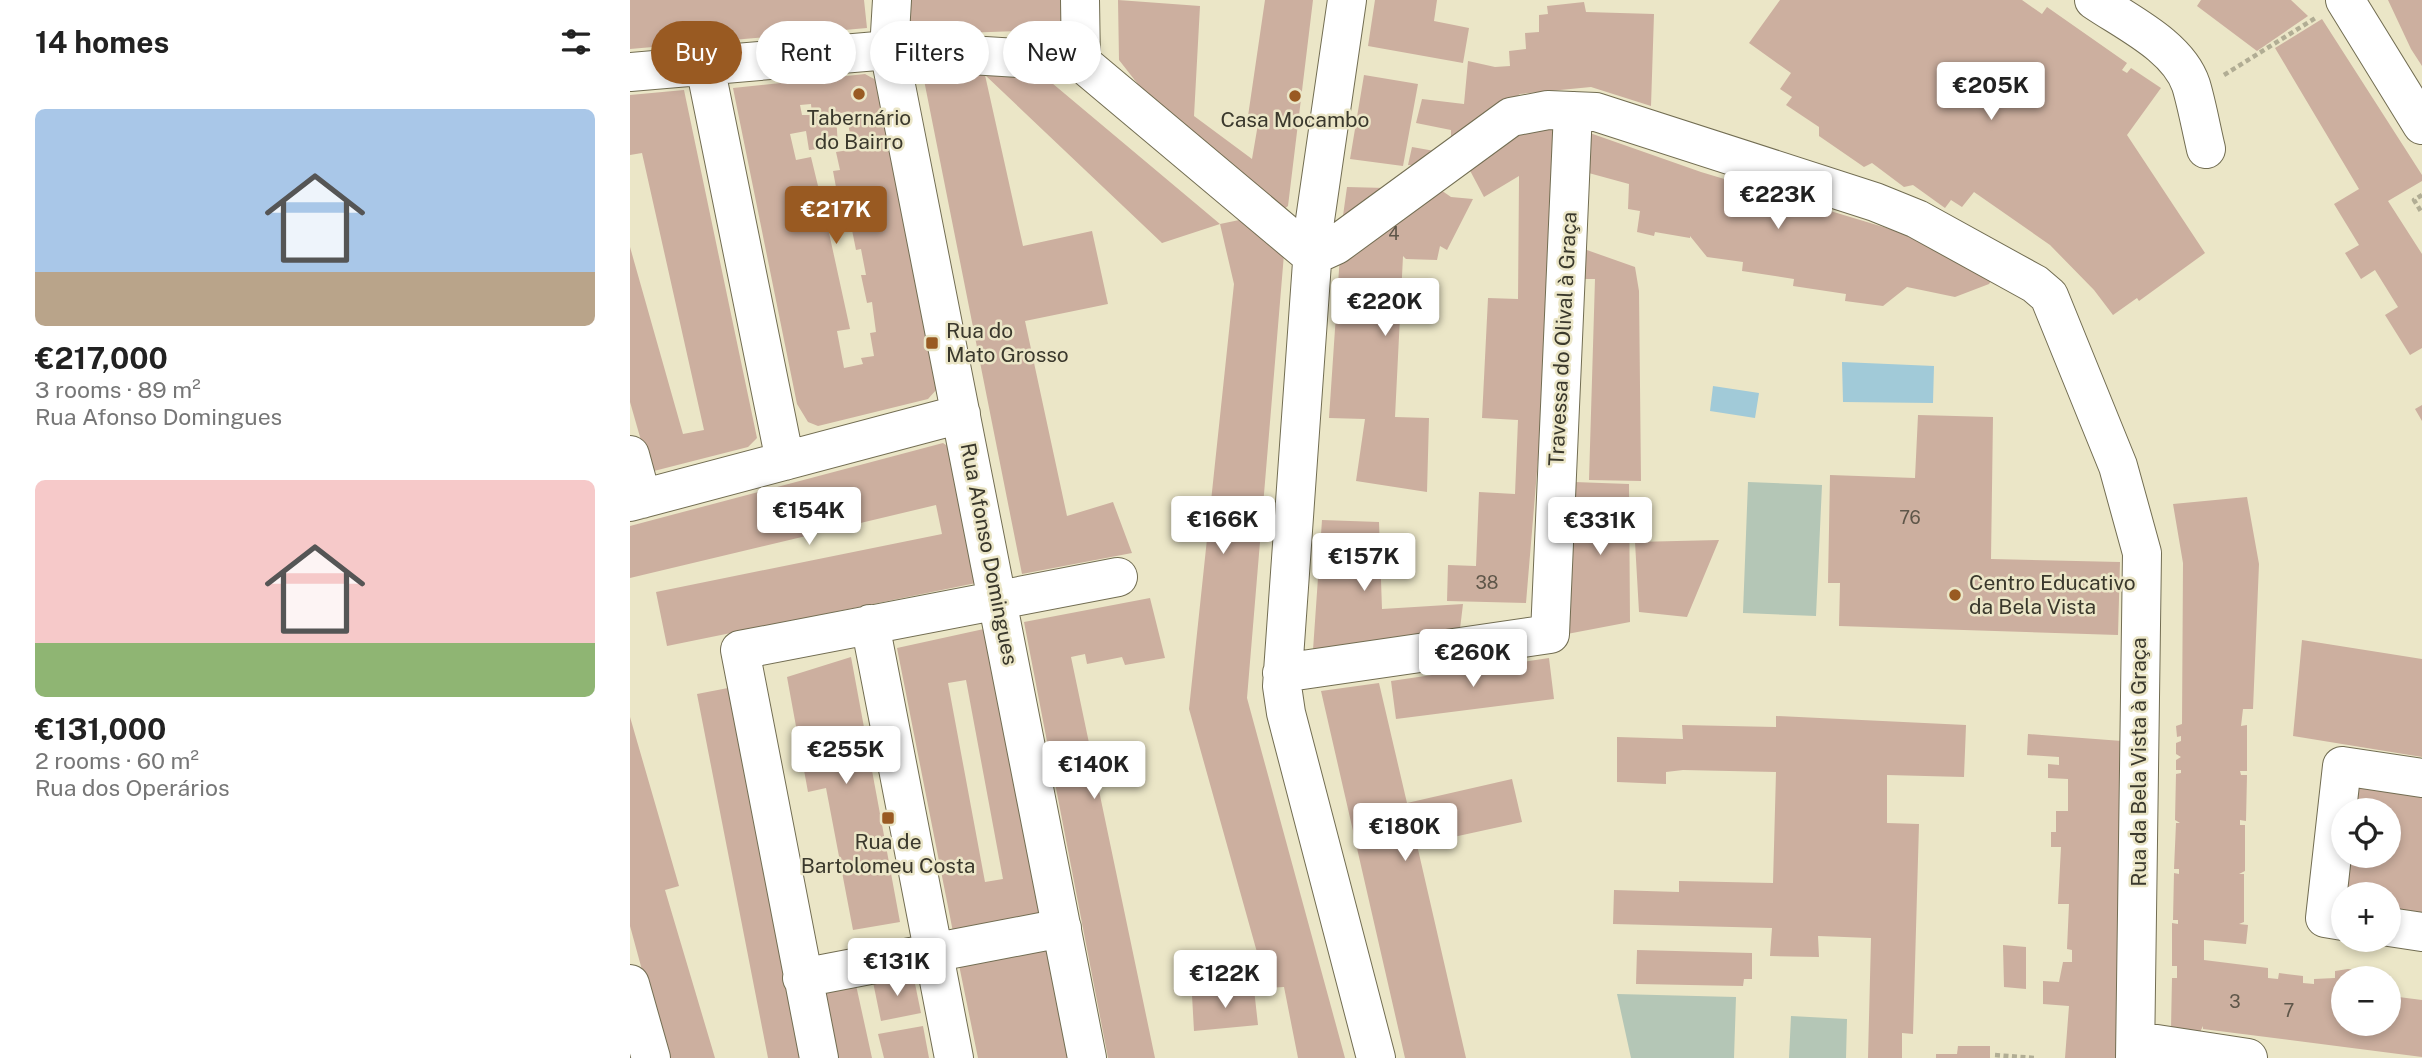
<!DOCTYPE html>
<meta charset="utf-8">
<style>
body{margin:0;font-family:"Public Sans",sans-serif;background:#f6f6f6;color:#222;height:100vh;display:flex;flex-direction:column;font-size:26px;white-space:nowrap}
*{box-sizing:border-box;margin:0}
p{font-size:23px;color:#767676}
.icon{flex:none;width:38px;height:38px;fill:none;stroke:currentColor;stroke-width:2;stroke-linecap:round;stroke-linejoin:round}
.map{position:relative;flex:1;overflow:hidden}
.panel{display:flex;flex-direction:column;background:#fff;width:630px}
.panel>*{flex:none}
.banner{position:absolute;left:21px;top:21px;width:665px;height:63px;display:flex;gap:14px}
.tools{position:absolute;left:1701px;top:798px;display:grid;gap:14px}
.tools a{display:grid;place-items:center;width:70px;height:70px;border-radius:50%;background:#fff;box-shadow:0 4px 10px #0003;font-size:35px}
.price{position:absolute;translate:-50% -60px;padding:0 16px;border-radius:7px;background:#fff;color:#222;font-size:23px;line-height:46px;filter:drop-shadow(0 2px 4px #0008)}
.price::after{content:'';position:absolute;left:50%;top:42px;width:21px;height:16px;margin-left:-10px;background:inherit;clip-path:polygon(0 0,100% 0,50% 100%)}
.price.on{background:#995a22;color:#fff}
ul{padding:0;list-style:none}
li{display:grid;align-content:center;gap:14px;height:371px;padding:0 35px}
li span{display:grid;place-items:center;height:217px;border-radius:10px;color:#555}
li>.icon{margin-inline-start:auto}
span .icon{width:126px;height:126px;fill:#fffc;stroke-width:1}
li b{font-size:30px}
h2{display:flex;justify-content:space-between;align-items:center;height:84px;padding:0 35px;font-size:30px}
.tag{padding:0 24px;border-radius:32px;background:#fff;box-shadow:0 4px 10px #0003;font-size:24px;line-height:63px}
.tag.on{background:#995a22;color:#fff}
main{display:flex;flex:1;min-height:0}
.map>svg:first-child{display:block}
.green{fill:#b4c6b6}
.water{fill:#a1cad8}
.building{fill:#ccaf9f;fill-rule:evenodd}
.lines{fill:none;stroke-linecap:round;stroke-linejoin:round}
.minor-casing{stroke:#726d52;stroke-width:40}
.path{stroke:#b1ad94;stroke-width:4.5;stroke-dasharray:5 3.5;stroke-linecap:butt}
.minor{stroke:#fff;stroke-width:38}
.poi-dot{fill:#995a22;stroke:#ebe6c7;stroke-width:2.5}
.labels{text-anchor:middle;stroke-width:5;stroke-linejoin:round;paint-order:stroke}
.number-label{font-size:18px;fill:#5e5649}
.poi-label{font-size:21px;fill:#3a382c;stroke:#ebe6c7}
.street-label{font-size:21px;fill:#3a382c;stroke:#ebe6c7}
</style>
<main>
<section class="panel">
<h2>14 homes<svg class="icon" aria-label="filters" viewBox="0 0 24 24"><path d="M4 7h16M4 17h16"/><circle cx="9" cy="7" r="2"/><circle cx="15" cy="17" r="2"/></svg></h2>
<ul>
<li><span style="background:linear-gradient(#a9c7e8 75%,#b9a48a 0)"><svg class="icon" aria-label="home" viewBox="0 0 24 24"><path d="M3 11l9-7 9 7M6 9v11h12V9"/></svg></span><div><b>€217,000</b><p>3 rooms · 89 m²</p><p>Rua Afonso Domingues</p></div></li>
<li><span style="background:linear-gradient(#f6c9c9 75%,#8fb573 0)"><svg class="icon" aria-label="home" viewBox="0 0 24 24"><path d="M3 11l9-7 9 7M6 9v11h12V9"/></svg></span><div><b>€131,000</b><p>2 rooms · 60 m²</p><p>Rua dos Operários</p></div></li>
</ul>
</section>
<div class="map">
<svg width="1792" height="1058" viewBox="0 0 1792 1058">
<rect width="100%" height="100%" fill="#ebe6c7"/>
<path class="green" d="M 1118,482 L 1192,485 L 1186,616 L 1113,613 Z
M 987,994 L 1106,997 L 1104,1058 L 1001,1058 Z
M 1161,1016 L 1217,1019 L 1216,1058 L 1159,1058 Z"/>
<path class="water" d="M 1212,362 L 1304,366 L 1303,403 L 1213,402 Z
M 1083,386 L 1129,393 L 1125,418 L 1080,411 Z"/>
<path class="building" d="M 0,0 L 234,0 L 237,28 L 0,49 Z
M 276,0 L 438,0 L 439,29 L 278,35 Z
M 488,0 L 570,6 L 564,116 L 622,159 L 628,124 L 617,123 L 635,0 L 683,0 L 658,206 L 654,209 L 529,111 L 489,60 Z
M 745,0 L 807,0 L 804,21 L 839,28 L 833,63 L 738,46 Z
M 1150,0 L 1392,0 L 1412,14 L 1417,7 L 1497,63 L 1492,70 L 1497,73 L 1501,68 L 1531,88 L 1497,135 L 1575,253 L 1509,301 L 1507,298 L 1483,315 L 1464,290 L 1420,245 L 1344,192 L 1332,207 L 1321,200 L 1315,208 L 1283,185 L 1274,187 L 1242,163 L 1234,167 L 1189,136 L 1189,127 L 1156,105 L 1162,97 L 1150,89 L 1161,73 L 1119,43 Z
M 1571,0 L 1661,0 L 1678,16 L 1627,51 L 1567,6 Z
M 1758,0 L 1792,0 L 1792,66 L 1781,49 Z
M 954,2 L 956,12 L 1024,14 L 1021,106 L 961,87 L 890,94 L 821,149 L 821,130 L 786,123 L 792,99 L 834,104 L 838,61 L 865,67 L 880,66 L 879,51 L 896,49 L 895,33 L 909,32 L 909,15 L 918,14 L 917,6 Z
M 1692,19 L 1792,175 L 1792,181 L 1758,201 L 1792,254 L 1792,348 L 1780,355 L 1755,315 L 1768,307 L 1745,270 L 1731,279 L 1715,253 L 1729,245 L 1704,204 L 1729,189 L 1645,48 Z
M 298,73 L 355,75 L 393,246 L 462,231 L 478,304 L 395,321 L 437,516 L 483,502 L 502,553 L 392,574 L 294,80 Z
M 235,74 L 246,80 L 307,389 L 298,399 L 188,426 L 178,422 L 167,404 L 103,88 ZM 181,104 L 182,115 L 172,115 L 170,105 ZM 216,112 L 222,145 L 219,150 L 206,152 L 210,170 L 203,171 L 208,198 L 199,199 L 202,211 L 223,207 L 225,219 L 220,220 L 226,250 L 231,249 L 236,275 L 231,275 L 237,303 L 242,302 L 246,332 L 240,333 L 244,356 L 231,358 L 233,364 L 214,368 L 207,331 L 220,329 L 196,219 L 181,157 L 166,160 L 160,134 L 176,131 L 179,150 L 208,147 L 206,114 Z
M 355,75 L 416,78 L 590,224 L 614,219 L 654,254 L 617,698 L 715,1058 L 668,1058 L 654,987 L 637,988 L 559,709 L 604,284 L 590,224 L 532,243 Z
M 734,75 L 788,84 L 773,166 L 720,159 Z
M 54,90 L 127,438 L 118,447 L 20,472 L 0,402 L 0,247 L 53,434 L 74,430 L 12,153 L 0,155 L 0,95 Z
M 936,124 L 896,603 L 817,601 L 818,565 L 846,566 L 849,492 L 885,494 L 888,420 L 852,418 L 858,298 L 888,299 L 889,180 L 889,176 L 854,197 L 836,163 L 883,129 Z
M 957,132 L 1071,172 L 1280,235 L 1363,278 L 1359,284 L 1325,297 L 1277,287 L 1253,306 L 1215,301 L 1216,294 L 1163,286 L 1164,279 L 1112,271 L 1113,262 L 1077,257 L 1060,236 L 1060,238 L 1025,232 L 1024,236 L 1007,232 L 1010,211 L 998,209 L 999,184 L 955,172 Z
M 782,147 L 816,153 L 799,166 L 778,165 Z
M 805,186 L 821,197 L 843,199 L 817,250 L 810,246 L 807,260 L 776,259 L 773,256 L 765,417 L 799,418 L 797,492 L 726,481 L 735,419 L 699,418 L 710,255 Z
M 717,187 L 756,188 L 712,223 Z
M 954,249 L 1005,267 L 1009,291 L 1011,481 L 959,480 L 965,279 L 953,279 Z
M 1792,405 L 1792,421 L 1785,409 Z
M 1288,415 L 1363,417 L 1361,559 L 1490,562 L 1488,635 L 1209,626 L 1210,583 L 1198,583 L 1200,475 L 1285,478 Z
M 313,443 L 319,447 L 346,583 L 37,646 L 26,592 L 312,534 L 306,505 L 0,578 L 0,526 Z
M 944,482 L 999,484 L 1000,622 L 937,634 Z
M 1617,497 L 1629,564 L 1623,709 L 1613,709 L 1611,726 L 1617,725 L 1617,771 L 1610,771 L 1611,775 L 1617,775 L 1616,821 L 1610,820 L 1610,825 L 1615,825 L 1615,871 L 1609,874 L 1614,874 L 1614,922 L 1609,924 L 1618,925 L 1616,944 L 1574,940 L 1574,960 L 1638,968 L 1638,978 L 1648,979 L 1649,973 L 1673,976 L 1673,983 L 1684,984 L 1684,979 L 1705,978 L 1705,971 L 1718,969 L 1760,975 L 1760,978 L 1713,978 L 1713,1024 L 1759,1024 L 1759,990 L 1761,996 L 1792,1000 L 1792,1057 L 1573,1029 L 1573,1026 L 1570,1032 L 1541,1029 L 1542,978 L 1547,978 L 1547,966 L 1542,966 L 1542,923 L 1548,924 L 1548,920 L 1543,920 L 1544,873 L 1549,874 L 1549,869 L 1544,869 L 1546,823 L 1550,823 L 1545,820 L 1546,774 L 1551,773 L 1551,770 L 1546,770 L 1546,760 L 1551,757 L 1546,754 L 1546,743 L 1551,741 L 1551,736 L 1547,737 L 1546,726 L 1552,724 L 1553,563 L 1543,504 Z
M 692,520 L 749,522 L 752,609 L 833,604 L 830,629 L 683,650 Z
M 1089,540 L 1057,617 L 1009,612 L 1005,542 Z
M 520,598 L 535,658 L 495,665 L 492,657 L 457,664 L 455,654 L 441,657 L 525,1058 L 478,1058 L 394,622 Z
M 363,627 L 418,914 L 323,932 L 267,648 ZM 336,680 L 373,879 L 355,882 L 318,683 Z
M 1672,640 L 1792,659 L 1792,757 L 1663,736 Z
M 221,657 L 270,922 L 223,930 L 196,788 L 178,792 L 157,677 Z
M 919,658 L 924,699 L 766,719 L 761,681 Z
M 749,683 L 777,803 L 882,779 L 892,822 L 787,845 L 836,1058 L 775,1058 L 691,691 Z
M 98,688 L 171,1058 L 138,1058 L 67,694 Z
M 1146,716 L 1336,725 L 1334,777 L 1257,775 L 1257,823 L 1289,824 L 1283,1034 L 1272,1033 L 1272,1058 L 1238,1058 L 1241,938 L 1188,936 L 1189,957 L 1140,956 L 1142,928 L 983,924 L 984,890 L 1049,892 L 1049,881 L 1143,883 L 1146,772 L 1053,770 L 1036,772 L 1036,784 L 987,782 L 987,737 L 1053,739 L 1052,725 L 1146,727 Z
M 0,717 L 49,886 L 35,890 L 85,1058 L 36,1058 L 0,926 Z
M 1398,734 L 1492,741 L 1487,1058 L 1435,1058 L 1439,1006 L 1413,1004 L 1413,981 L 1429,982 L 1433,962 L 1442,962 L 1442,950 L 1437,949 L 1439,904 L 1428,904 L 1431,847 L 1421,847 L 1421,832 L 1426,832 L 1426,811 L 1438,811 L 1438,779 L 1418,778 L 1418,764 L 1429,765 L 1429,757 L 1397,755 Z
M 1728,774 L 1792,784 L 1792,921 L 1759,916 L 1759,894 L 1713,894 L 1715,856 L 1759,856 L 1759,810 L 1722,810 Z
M 1373,945 L 1396,947 L 1396,989 L 1374,987 Z
M 425,947 L 446,1058 L 348,1058 L 329,965 Z
M 1007,950 L 1122,953 L 1122,979 L 1114,979 L 1113,986 L 1006,984 Z
M 283,974 L 291,1013 L 251,1021 L 243,982 Z
M 226,985 L 242,1058 L 206,1058 L 192,991 Z
M 624,989 L 628,1025 L 564,1031 L 562,995 Z
M 293,1026 L 299,1058 L 254,1058 L 248,1034 Z
M 1328,1046 L 1360,1046 L 1360,1058 L 1306,1058 L 1306,1054 L 1327,1054 Z"/>
<g class="lines">
<g class="minor-casing">
<path id="minor" d="M 262,0 L 259,50 L 457,1058
M 450,0 L 451,62
M 717,0 L 685,220 L 652,686 L 656,713 L 746,1058
M 1464,0 C 1496,22 1548,46 1561,85 C 1567,105 1571,128 1576,149
M 1715,0 L 1792,125
M 75,66 L 155,461
M 0,72 L 259,50 L 451,62 L 682,256
M 682,256 L 706,245 L 881,117 L 918,110 L 966,112 L 1245,202 L 1287,219 L 1405,284 L 1419,296 L 1488,466 L 1512,553 L 1505,1058
M 0,455 L 12,499
M 0,502 L 331,414
M 240,624 L 324,1058
M 652,673 L 920,634 L 943,111
M 1713,921 L 1695,918 L 1712,766 L 1792,778
M 1759,927 L 1792,932
M 172,978 L 432,928
M 0,984 L 21,1058
M 1507,1041 L 1618,1058
M 189,1058 L 110,650 L 488,577"/>
</g>
<path class="path" d="M 1594,75 L 1687,17
M 1792,195 L 1784,200 L 1792,213
M 1365,1055 L 1404,1058"/>
<use href="#minor" class="minor"/>
</g>
<g class="poi-dot">
<circle cx="229" cy="94" r="7"/>
<circle cx="665" cy="96" r="7"/>
<rect x="295" y="336" width="14" height="14" rx="3.5"/>
<circle cx="1325" cy="595" r="7"/>
<rect x="251" y="811" width="14" height="14" rx="3.5"/>
</g>
<g class="labels">
<g class="number-label">
<text x="764" y="240">4</text>
<text x="1280" y="524">76</text>
<text x="857" y="589">38</text>
<text x="1605" y="1008">3</text>
<text x="1659" y="1017">7</text>
</g>
<g class="poi-label">
<text x="229" y="125">Tabernário<tspan x="229" dy="24">do Bairro</tspan></text>
<text x="665" y="127">Casa Mocambo</text>
<text x="316" y="338" text-anchor="start">Rua do<tspan x="316" dy="24">Mato Grosso</tspan></text>
<text x="1339" y="590" text-anchor="start">Centro Educativo<tspan x="1339" dy="24">da Bela Vista</tspan></text>
<text x="258" y="849">Rua de<tspan x="258" dy="24">Bartolomeu Costa</tspan></text>
</g>
<g class="street-label">
<text transform="translate(933 339) rotate(-87)" y="7">Travessa do Olival à Graça</text>
<text transform="translate(359 554) rotate(79)" y="7">Rua Afonso Domingues</text>
<text transform="translate(1509 762) rotate(-90)" y="7">Rua da Bela Vista à Graça</text>
</g>
</g>
</svg>
<div class="tools">
<a><svg class="icon" aria-label="locate" viewBox="0 0 24 24"><circle cx="12" cy="12" r="6"/><path d="M12 2v4M12 18v4M2 12h4M18 12h4"/></svg></a>
<a>+</a>
<a>−</a>
</div>
<b class="price" style="left:1361px;top:122px">€205K</b>
<b class="price" style="left:1148px;top:231px">€223K</b>
<b class="price on" style="left:206px;top:246px">€217K</b>
<b class="price" style="left:755px;top:338px">€220K</b>
<b class="price" style="left:179px;top:547px">€154K</b>
<b class="price" style="left:593px;top:556px">€166K</b>
<b class="price" style="left:970px;top:557px">€331K</b>
<b class="price" style="left:734px;top:593px">€157K</b>
<b class="price" style="left:843px;top:689px">€260K</b>
<b class="price" style="left:216px;top:786px">€255K</b>
<b class="price" style="left:464px;top:801px">€140K</b>
<b class="price" style="left:775px;top:863px">€180K</b>
<b class="price" style="left:267px;top:998px">€131K</b>
<b class="price" style="left:595px;top:1010px">€122K</b>
<div class="banner">
<a class="tag on">Buy</a>
<a class="tag">Rent</a>
<a class="tag">Filters</a>
<a class="tag">New</a>
</div>
</div>
</main>
